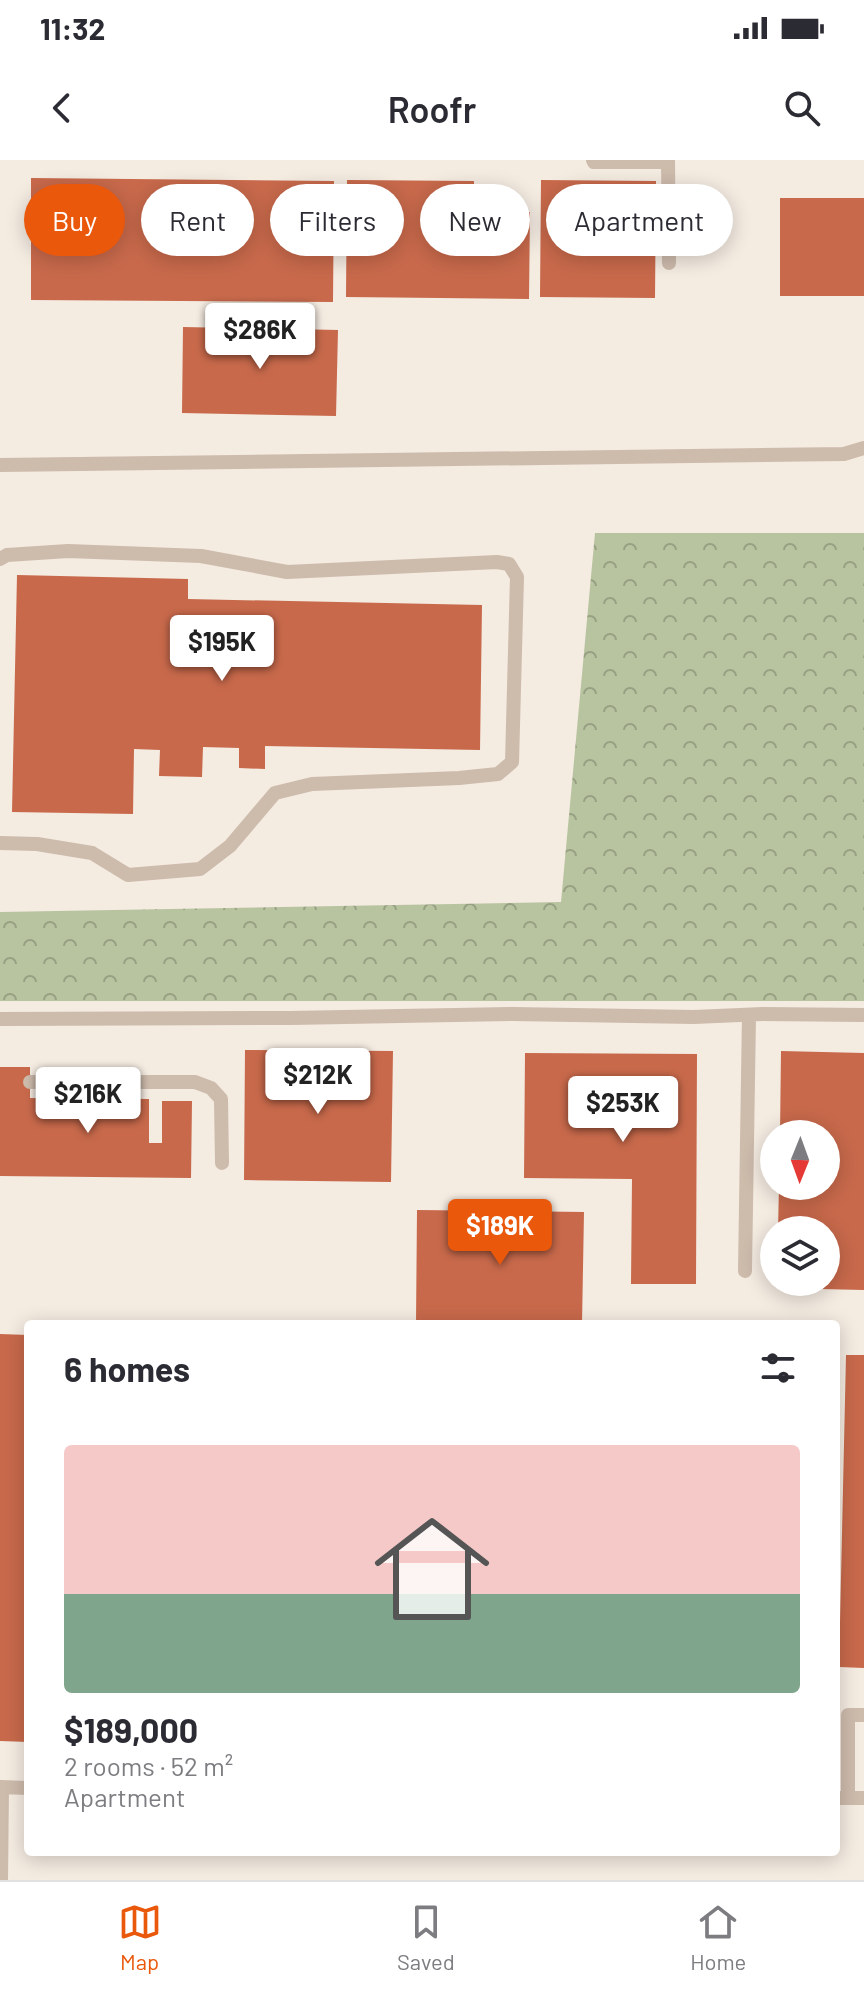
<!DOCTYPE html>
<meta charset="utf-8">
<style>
body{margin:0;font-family:Barlow,sans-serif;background:#f7f7f7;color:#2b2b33;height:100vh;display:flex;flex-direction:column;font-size:30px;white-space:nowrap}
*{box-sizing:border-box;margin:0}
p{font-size:26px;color:#7c7c81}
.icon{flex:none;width:44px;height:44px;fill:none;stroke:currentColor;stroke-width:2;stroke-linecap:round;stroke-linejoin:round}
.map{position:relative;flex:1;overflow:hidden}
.drawer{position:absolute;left:24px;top:1160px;width:816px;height:536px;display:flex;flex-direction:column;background:#fff;border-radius:8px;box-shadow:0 4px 20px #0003}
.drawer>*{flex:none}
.hud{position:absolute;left:24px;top:24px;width:816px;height:72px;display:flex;gap:16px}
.needle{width:52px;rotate:181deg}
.fabs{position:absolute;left:760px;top:960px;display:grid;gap:16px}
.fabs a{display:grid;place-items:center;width:80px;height:80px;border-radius:50%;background:#fff;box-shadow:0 4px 20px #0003;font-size:40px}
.price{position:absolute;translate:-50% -68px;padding:0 18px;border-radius:8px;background:#fff;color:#222;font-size:26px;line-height:52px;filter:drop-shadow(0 2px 4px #0008)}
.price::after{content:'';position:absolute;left:50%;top:48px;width:24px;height:18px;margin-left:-12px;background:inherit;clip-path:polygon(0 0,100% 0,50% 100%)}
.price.on{background:#ea580c;color:#fff}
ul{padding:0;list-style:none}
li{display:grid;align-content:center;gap:16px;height:424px;padding:0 40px}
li+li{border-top:2px solid #e1e1e2}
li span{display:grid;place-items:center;height:248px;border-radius:8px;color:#555}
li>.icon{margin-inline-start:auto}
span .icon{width:144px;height:144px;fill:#fffc;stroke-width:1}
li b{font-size:34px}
h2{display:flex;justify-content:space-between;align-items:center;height:96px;padding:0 40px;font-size:34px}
.chip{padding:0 28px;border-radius:36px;background:#fff;box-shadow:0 4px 20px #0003;font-size:28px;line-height:72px}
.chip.on{background:#ea580c;color:#fff}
.status{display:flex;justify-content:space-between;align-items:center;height:56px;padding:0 40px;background:#fff;direction:ltr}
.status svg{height:22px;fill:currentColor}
header{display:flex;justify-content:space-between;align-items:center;height:104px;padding:0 40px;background:#fff;font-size:36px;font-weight:600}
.menu{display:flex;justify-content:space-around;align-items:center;height:112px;border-top:2px solid #e1e1e2;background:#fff;font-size:22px;color:#7c7c81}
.menu a{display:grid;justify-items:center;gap:4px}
.menu .on{color:#ea580c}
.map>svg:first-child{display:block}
.forest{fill:url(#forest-crowns)}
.building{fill:#c8694b}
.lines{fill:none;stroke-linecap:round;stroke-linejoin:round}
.service{stroke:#cdbbac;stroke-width:14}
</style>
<div class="status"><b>11:32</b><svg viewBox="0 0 49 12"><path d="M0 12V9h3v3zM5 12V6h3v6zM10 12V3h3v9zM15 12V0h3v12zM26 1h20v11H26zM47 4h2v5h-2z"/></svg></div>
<header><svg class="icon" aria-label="back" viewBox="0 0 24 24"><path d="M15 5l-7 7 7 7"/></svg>Roofr<svg class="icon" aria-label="search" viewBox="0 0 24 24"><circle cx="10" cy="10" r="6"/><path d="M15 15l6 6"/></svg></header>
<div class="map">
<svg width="864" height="1720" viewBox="0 0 864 1720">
<defs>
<pattern id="forest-crowns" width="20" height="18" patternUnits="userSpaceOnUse" patternTransform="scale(2)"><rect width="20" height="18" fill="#b8c4a0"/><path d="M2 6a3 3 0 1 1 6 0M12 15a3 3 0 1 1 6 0" fill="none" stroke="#97a083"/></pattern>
</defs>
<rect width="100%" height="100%" fill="#f4ebe1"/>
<path class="forest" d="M 595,373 L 864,373 L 864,841 L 0,841 L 0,752 L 561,742 Z"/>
<path class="building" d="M 31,18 L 334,21 L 333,142 L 31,140 Z
M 347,20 L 474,21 L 474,52 L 530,52 L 529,139 L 346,137 Z
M 541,20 L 656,21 L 655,138 L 540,137 Z
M 780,38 L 864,38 L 864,136 L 780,136 Z
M 183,167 L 338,170 L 336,256 L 182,253 Z
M 17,415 L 188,419 L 188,439 L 482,445 L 480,590 L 265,586 L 265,609 L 239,608 L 239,588 L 203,587 L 202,617 L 159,616 L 160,590 L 134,589 L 133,654 L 12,652 Z
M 245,890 L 393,891 L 391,1022 L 244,1020 Z
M 781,891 L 864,893 L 864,1130 L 777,1128 L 777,1122 L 826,1122 L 826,1070 L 778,1070 L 779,1026 L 826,1026 L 826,974 L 780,974 Z
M 525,893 L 697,894 L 696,1124 L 631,1124 L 632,1019 L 524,1018 Z
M 0,907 L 30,907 L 30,938 L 149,939 L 149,983 L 162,983 L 162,941 L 192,941 L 191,1018 L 0,1016 Z
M 417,1050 L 584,1052 L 582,1164 L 416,1164 Z
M 0,1174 L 28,1175 L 28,1582 L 0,1581 Z
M 846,1195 L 864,1195 L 864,1508 L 839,1507 Z"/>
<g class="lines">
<path class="service" d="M 593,0 L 594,2 L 668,2
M 668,0 L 669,103
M 0,305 L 844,294 L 864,288
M 0,399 L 7,395 L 68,391 L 201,396 L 287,412 L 497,402 L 509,404 L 517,417 L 512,602 L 498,614 L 459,618 L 312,624 L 275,633 L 230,686 L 200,709 L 128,715 L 92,693 L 37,684 L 0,683
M 0,859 L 290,858 L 513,854 L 694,857 L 763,854 L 864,855
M 30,922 L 195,922 L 211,928 L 221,939 L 222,1003
M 745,1111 L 749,855
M 0,1627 L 28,1628
M 836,1638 L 864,1638
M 848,1638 L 848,1555 L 864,1555
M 1,1720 L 2,1627"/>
</g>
</svg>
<div class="fabs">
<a><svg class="needle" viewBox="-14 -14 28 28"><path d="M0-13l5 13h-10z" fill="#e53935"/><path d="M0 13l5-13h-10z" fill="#7c7c81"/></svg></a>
<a><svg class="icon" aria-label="layers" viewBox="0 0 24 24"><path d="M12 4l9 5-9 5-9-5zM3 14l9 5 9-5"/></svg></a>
</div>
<b class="price" style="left:260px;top:211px">$286K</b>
<b class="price" style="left:222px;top:523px">$195K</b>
<b class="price" style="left:318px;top:956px">$212K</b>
<b class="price" style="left:88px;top:975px">$216K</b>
<b class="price" style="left:623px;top:984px">$253K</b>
<b class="price on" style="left:500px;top:1107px">$189K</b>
<div class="hud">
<a class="chip on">Buy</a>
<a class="chip">Rent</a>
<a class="chip">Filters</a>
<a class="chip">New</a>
<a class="chip">Apartment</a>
</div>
<section class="drawer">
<h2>6 homes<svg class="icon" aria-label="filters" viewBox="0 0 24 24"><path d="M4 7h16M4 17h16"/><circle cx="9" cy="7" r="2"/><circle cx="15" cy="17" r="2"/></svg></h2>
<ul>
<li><span style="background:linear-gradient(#f6c9c9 60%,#7fa58c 0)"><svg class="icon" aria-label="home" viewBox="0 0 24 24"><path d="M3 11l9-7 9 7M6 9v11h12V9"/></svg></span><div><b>$189,000</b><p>2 rooms · 52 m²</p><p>Apartment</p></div></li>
</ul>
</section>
</div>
<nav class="menu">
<a class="on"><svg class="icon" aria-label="map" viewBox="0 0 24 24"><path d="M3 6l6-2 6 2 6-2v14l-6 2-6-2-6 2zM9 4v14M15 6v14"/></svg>Map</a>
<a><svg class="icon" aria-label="saved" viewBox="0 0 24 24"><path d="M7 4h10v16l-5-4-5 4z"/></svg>Saved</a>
<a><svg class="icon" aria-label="home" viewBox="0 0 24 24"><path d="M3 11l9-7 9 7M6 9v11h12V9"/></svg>Home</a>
</nav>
